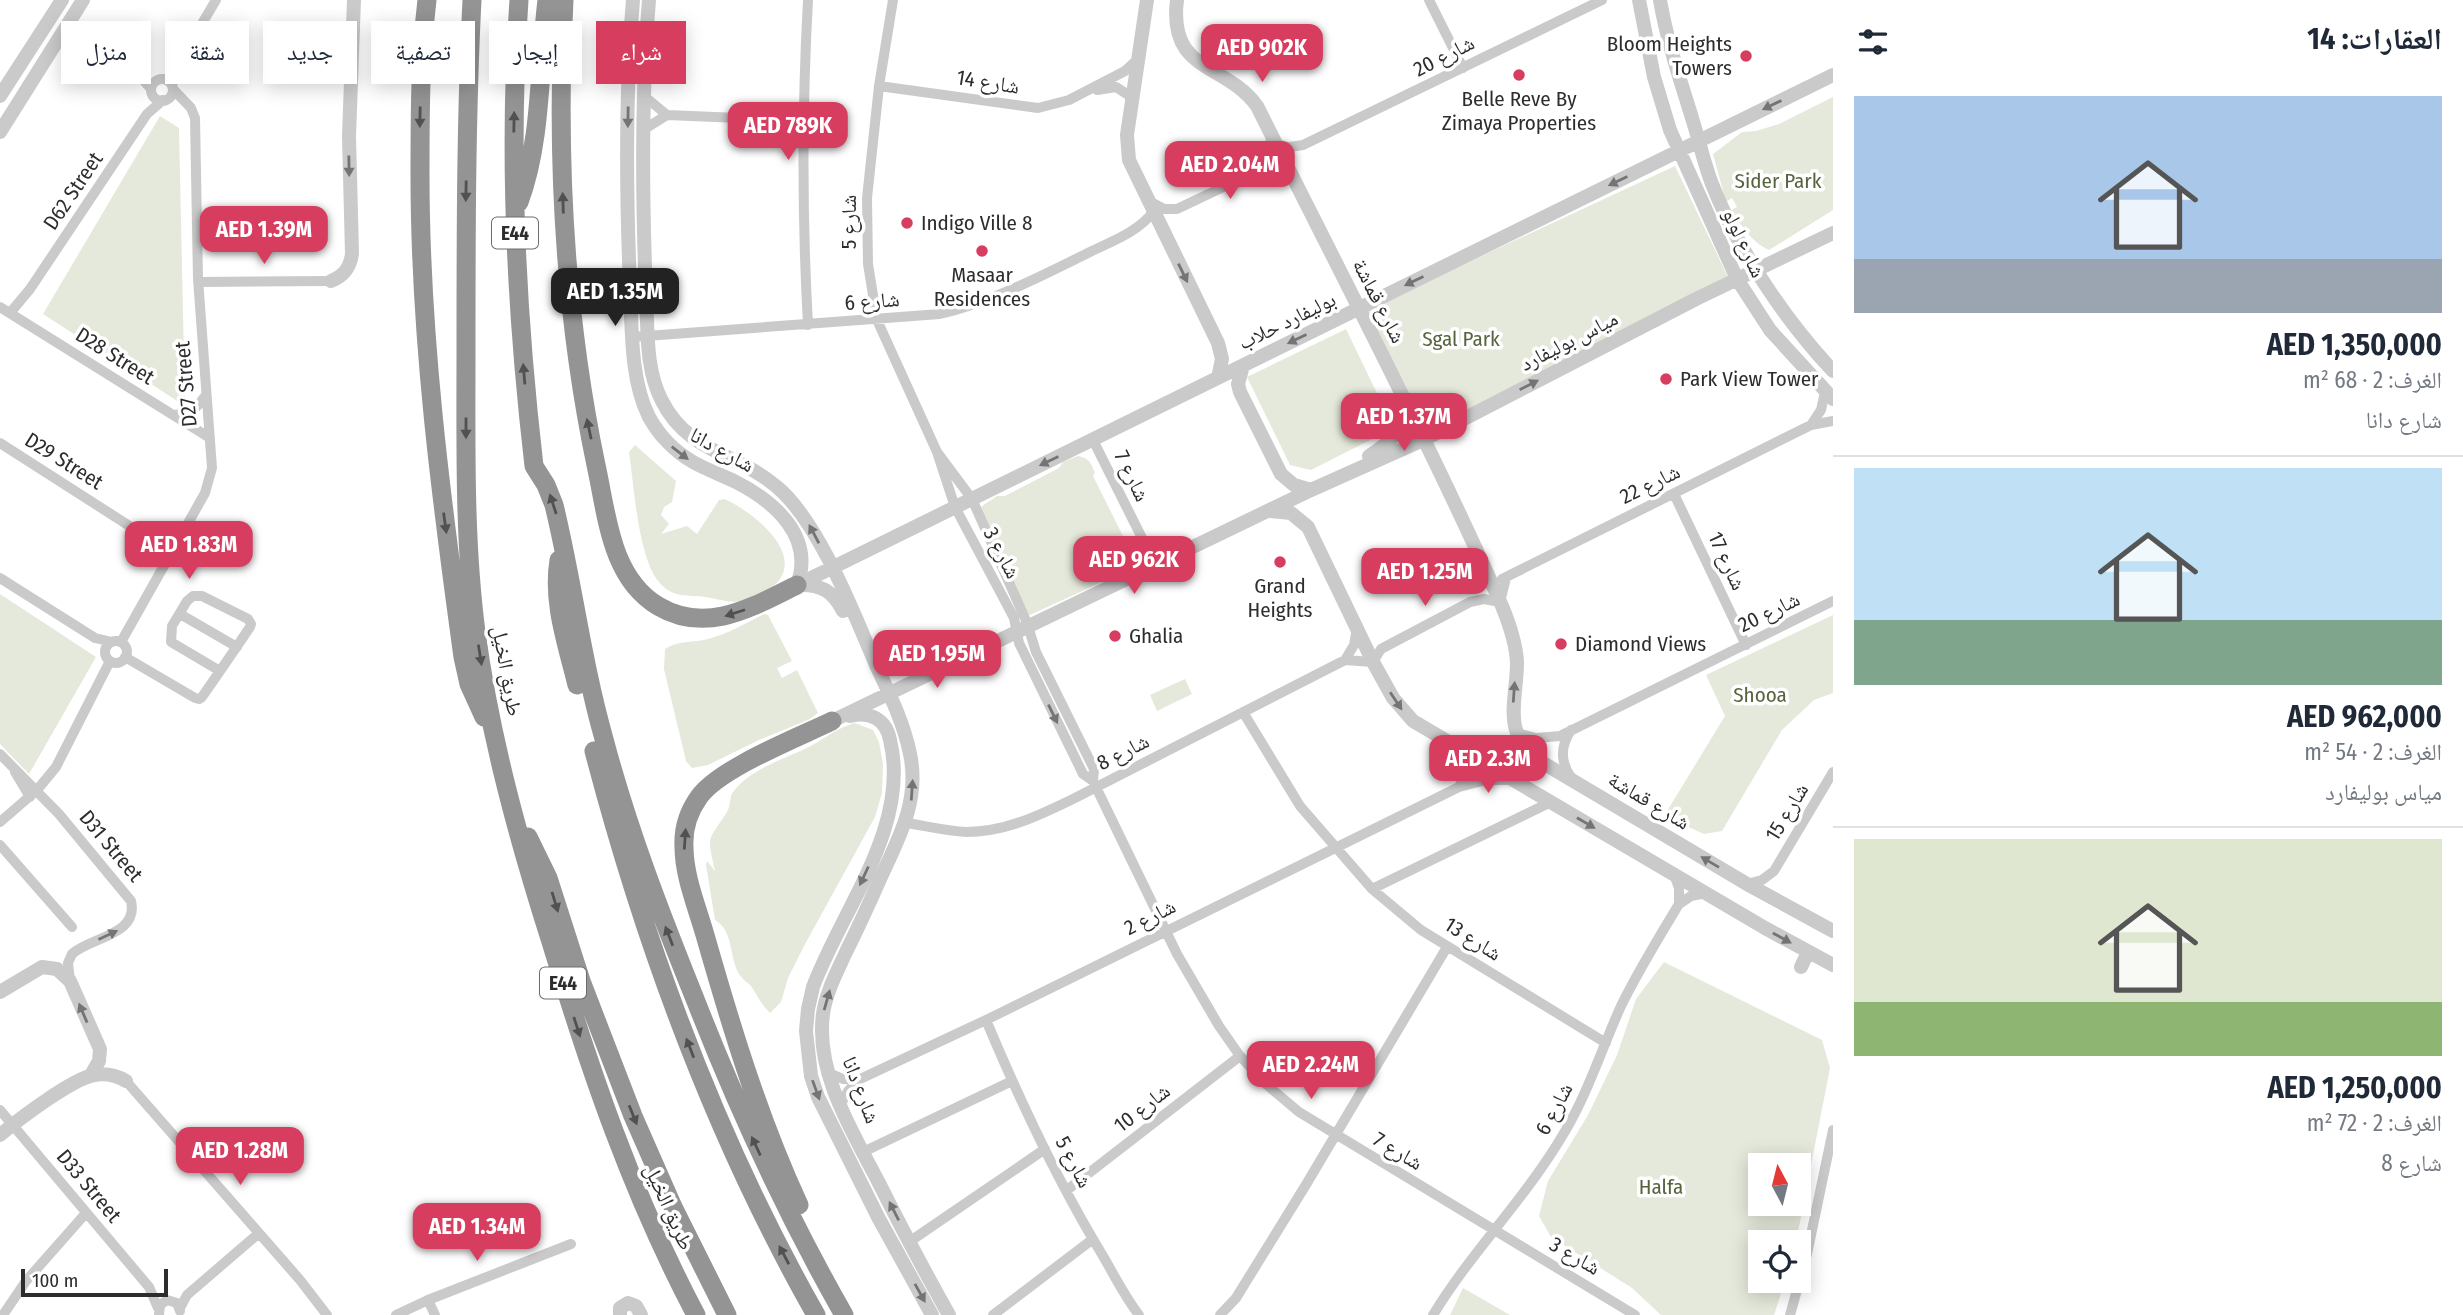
<!DOCTYPE html>
<html lang="ar">
<meta charset="utf-8">
<style>
body{margin:0;font-family:"Fira Sans Condensed","Noto Naskh Arabic",sans-serif;background:#f2f2f3;color:#1f2937;direction:rtl;height:100vh;display:flex;flex-direction:column;font-size:26px;white-space:nowrap}
*{box-sizing:border-box;margin:0}
p{font-size:23px;color:#747a83}
.icon{flex:none;width:38px;height:38px;fill:none;stroke:currentColor;stroke-width:2;stroke-linecap:round;stroke-linejoin:round}
.map{position:relative;flex:1;overflow:hidden;direction:ltr}
.sheet{display:flex;flex-direction:column;background:#fff;width:630px}
.sheet>*{flex:none}
.banner{position:absolute;left:21px;top:21px;width:665px;height:63px;direction:rtl;display:flex;gap:14px}
.needle{width:46px;rotate:353deg}
.buttons{position:absolute;left:1748px;top:1153px;display:grid;gap:14px}
.buttons a{display:grid;place-items:center;width:63px;height:63px;border-radius:0px;background:#fff;box-shadow:0 4px 18px #0003;font-size:35px}
.scale{position:absolute;left:21px;bottom:18px;width:147px;box-sizing:border-box;padding-left:7px;border:4px solid #2d2d2d;border-top:0;font-size:19px;line-height:24px;white-space:nowrap;color:#2d2d2d;-webkit-text-stroke:5px #fff;paint-order:stroke}
.price{position:absolute;translate:-50% -60px;padding:0 16px;border-radius:14px;background:#d63d5e;color:#fff;font-size:23px;line-height:46px;filter:drop-shadow(0 2px 4px #0008)}
.price::after{content:'';position:absolute;left:50%;top:42px;width:21px;height:16px;margin-left:-10px;background:inherit;clip-path:polygon(0 0,100% 0,50% 100%)}
.price.selected{background:#222;color:#fff}
ul{padding:0;list-style:none}
li{display:grid;align-content:center;gap:14px;height:371px;padding:0 21px}
li+li{border-top:2px solid #e0e1e3}
li span{display:grid;place-items:center;height:217px;border-radius:0px;color:#555}
li>.icon{margin-inline-start:auto}
span .icon{width:126px;height:126px;fill:#fffc;stroke-width:1}
li b{font-size:30px}
h2{display:flex;justify-content:space-between;align-items:center;height:84px;padding:0 21px;font-size:30px}
.pill{padding:0 24px;border-radius:0px;background:#fff;box-shadow:0 4px 18px #0003;font-size:24px;line-height:63px}
.pill.selected{background:#d63d5e;color:#fff}
main{display:flex;flex:1;min-height:0}
.map>svg:first-child{display:block}
.green{fill:#e5e9db;fill-rule:evenodd}
.lines{fill:none;stroke-linecap:round;stroke-linejoin:round}
.minor{stroke:#cacaca;stroke-width:10}
.tertiary{stroke:#cacaca;stroke-width:14}
.motorway{stroke:#949494;stroke-width:19}
.oneway{fill:#747474}
.oneway2{fill:#515151}
.poi-dot{fill:#d63d5e;stroke:#fff;stroke-width:2.5}
.labels{text-anchor:middle;stroke-width:7;stroke-linejoin:round;paint-order:stroke}
.shield{fill:#fff;stroke:#6c6c6c;stroke-width:2}
.shield-label{font-size:19px;font-weight:bold;fill:#2d2d2d}
.poi-label{font-size:21px;fill:#2d2d2d;stroke:#fff;text-anchor:start}
.street-label{font-size:21px;fill:#2d2d2d;stroke:#fff}
.park-label{font-size:21px;fill:#56643e;stroke:#fff}
</style>
<main>
<section class="sheet">
<h2>العقارات: 14<svg class="icon" aria-label="filters" viewBox="0 0 24 24"><path d="M4 7h16M4 17h16"/><circle cx="9" cy="7" r="2"/><circle cx="15" cy="17" r="2"/></svg></h2>
<ul>
<li><span style="background:linear-gradient(#a9c7e8 75%,#9aa5b1 0)"><svg class="icon" aria-label="home" viewBox="0 0 24 24"><path d="M3 11l9-7 9 7M6 9v11h12V9"/></svg></span><div><b>AED 1,350,000</b><p>الغرف: 2 · 68 m²</p><p>شارع دانا</p></div></li>
<li><span style="background:linear-gradient(#bfe0f5 70%,#7fa58c 0)"><svg class="icon" aria-label="home" viewBox="0 0 24 24"><path d="M3 11l9-7 9 7M6 9v11h12V9"/></svg></span><div><b>AED 962,000</b><p>الغرف: 2 · 54 m²</p><p>مياس بوليفارد</p></div></li>
<li><span style="background:linear-gradient(#dfe7d0 75%,#8fb573 0)"><svg class="icon" aria-label="home" viewBox="0 0 24 24"><path d="M3 11l9-7 9 7M6 9v11h12V9"/></svg></span><div><b>AED 1,250,000</b><p>الغرف: 2 · 72 m²</p><p>شارع 8</p></div></li>
</ul>
</section>
<div class="map">
<svg width="1833" height="1315" viewBox="0 0 1833 1315">
<rect width="100%" height="100%" fill="#fff"/>
<path class="green" d="M 1833,97 L 1833,210 L 1769,250 C 1751,242 1742,226 1731,210 L 1737,207 L 1732,198 L 1726,202 L 1713,154 L 1742,132 L 1756,131 L 1779,124 Z
M 160,116 L 179,128 L 185,406 L 43,314 Z
M 1675,166 L 1728,277 L 1426,431 L 1365,310 Z
M 1346,329 L 1388,416 L 1380,435 L 1311,470 L 1290,465 L 1247,377 Z
M 635,445 L 676,481 L 672,502 L 664,507 L 661,515 L 669,524 L 661,534 L 687,526 L 697,534 L 719,500 L 725,499 C 770,521 823,576 745,600 C 729,605 714,597 697,596 C 683,596 669,595 659,582 C 638,558 634,485 629,452 Z
M 1078,456 C 1089,458 1091,463 1095,473 L 1093,476 L 1129,548 L 1132,550 L 1130,555 L 1135,557 L 1134,564 L 1128,570 L 1030,615 L 1026,613 L 981,510 L 982,506 L 997,496 L 1005,496 L 1059,468 L 1063,462 Z
M 0,594 L 96,657 L 29,774 L 0,744 Z
M 764,614 L 768,615 L 792,661 L 777,668 L 782,678 L 797,670 L 818,713 L 808,720 L 759,740 L 708,765 L 692,768 L 686,761 L 664,669 L 665,649 C 678,640 693,643 708,639 C 728,634 746,623 764,614 Z
M 1833,615 L 1833,693 L 1814,700 L 1782,730 L 1722,831 L 1704,834 L 1664,816 L 1725,716 L 1706,675 Z
M 1185,679 L 1192,694 L 1157,711 L 1150,695 Z
M 855,723 L 873,730 L 879,742 L 883,764 L 882,793 L 875,817 L 804,946 L 788,978 L 781,1002 L 770,1013 C 760,1003 758,996 751,986 C 747,982 742,979 739,974 C 729,957 734,931 715,920 L 706,865 L 707,861 L 715,871 C 707,834 707,843 727,812 C 731,805 729,798 733,792 C 750,769 782,760 807,748 C 823,740 838,727 855,723 Z
M 1664,962 L 1822,1040 L 1830,1068 L 1796,1242 L 1760,1242 L 1760,1281 L 1785,1281 L 1774,1315 L 1661,1315 L 1632,1288 L 1551,1237 L 1539,1216 L 1548,1181 L 1588,1115 L 1617,1055 L 1636,999 ZM 1760,1166 L 1799,1166 L 1799,1204 L 1760,1204 Z
M 1463,1288 L 1510,1315 L 1450,1315 Z"/>
<g class="lines">
<path class="minor" d="M 808,0 C 802,108 802,217 808,325
M 893,0 L 879,86 L 867,198 L 868,264 L 877,320 L 937,452 L 955,507 L 1014,618 L 1019,643 L 1083,774 L 1093,781
M 1429,0 L 1463,68
M 65,29 L 139,75 L 151,89
M151 90a11 11 0 1 1 22 0a11 11 0 1 1-22 0Z
M 172,86 L 178,64 L 216,0
M 879,86 L 1038,108 L 1069,100 L 1125,71 L 1138,59
M 1097,90 L 1116,87 L 1133,98
M 644,96 L 667,115
M 643,130 L 667,115 L 739,118 L 804,123
M 1276,144 L 1289,147 L 1303,145 L 1602,0
M 1147,200 L 1164,209 L 1177,209 L 1259,170 L 1269,160 L 1271,136
M 198,282 L 331,281
M 0,307 L 210,438
M 10,313 L 30,289 L 147,114 L 163,100
M 633,337 L 940,314 C 994,301 1041,276 1090,252 C 1112,241 1138,232 1153,212
M 175,415 L 194,410 L 206,395
M 1811,425 L 1821,410 L 1825,392
M 1093,440 L 1156,566
M 0,443 L 142,534 L 169,555
M 937,452 L 972,499 L 1027,623 L 1036,652 L 1094,769 L 1093,781 L 1177,954 L 1219,1026 L 1240,1056 L 1267,1085 L 1299,1112 L 1635,1315
M 1674,494 L 1746,645
M 145,534 L 174,546
M 0,578 L 95,638 L 112,642
M 1502,579 L 1811,425 L 1833,421
M 180,614 L 237,647
M105 652a11 11 0 1 1 22 0a11 11 0 1 1-22 0Z
M 121,642 L 205,493 L 212,468 L 198,279 L 195,118 L 191,108 L 173,89
M 125,657 L 195,698 L 199,699 L 202,697 C 218,674 234,651 250,627 L 251,624 L 248,619 L 202,596 L 193,596 L 187,601 L 172,626 L 171,642 L 220,671
M 1345,660 L 1354,645 L 1357,628
M 1243,712 L 1300,806 L 1372,889 L 1421,930 L 1606,1043
M 1571,730 C 1560,747 1560,762 1572,779
M 1516,733 L 1536,738 L 1560,736 L 1833,601
M 1458,748 C 1467,762 1467,772 1459,787
M 0,754 L 59,814 L 131,901 C 139,935 91,937 72,954 L 68,963 L 70,981
M 15,772 L 30,797
M 0,822 L 37,790 L 56,767 L 110,661
M 906,823 C 926,826 946,831 966,832 C 1006,832 1040,815 1075,798 L 1345,660 L 1373,662 L 1381,649 L 1470,602 L 1484,599 L 1500,602 L 1506,578
M 0,845 L 72,927
M 1747,884 L 1762,880 L 1774,871 L 1833,772
M 1372,889 L 1551,802
M 1679,904 L 1691,896 L 1706,893
M 986,1020 C 1020,1101 1057,1181 1103,1256 C 1114,1275 1125,1297 1139,1315
M 829,1073 L 843,1079 L 858,1080
M 126,1081 L 300,1280 L 327,1315
M 841,1104 L 848,1091 L 858,1080 L 986,1020 L 1459,787 L 1486,780 L 1512,780
M 0,1110 L 149,1287 L 158,1308
M 863,1152 L 1012,1081
M 1067,1190 L 1240,1056
M 909,1242 L 1045,1149
M 428,1300 L 435,1315
M 180,1308 L 187,1295 L 259,1233
M 3,1315 L 26,1281 L 86,1213
M 159,1315 L 160,1305 L 167,1300 L 177,1303 L 180,1311
M 396,1315 L 428,1300 L 571,1244
M 993,1315 L 1093,1239
M 1220,1315 L 1236,1298 L 1307,1183 L 1447,947
M 1433,1315 C 1472,1251 1526,1198 1564,1133 C 1588,1093 1602,1048 1621,1006 C 1638,971 1659,937 1679,904 L 1679,888 L 1674,874
M 1790,1315 L 1807,1254 L 1833,1130"/>
<path class="tertiary" d="M 633,0 C 625,95 626,191 630,286 C 632,328 630,379 649,417 C 659,435 675,452 693,462 C 707,470 722,475 736,482 C 775,502 815,537 797,585
M 649,0 C 641,98 642,195 646,293 C 648,328 645,369 662,401 C 688,453 738,453 777,487 C 819,522 854,614 876,665 C 889,693 904,723 910,754 C 920,800 899,838 880,879 C 869,904 858,928 846,952 C 837,972 826,992 823,1014 C 815,1074 854,1134 880,1185 C 902,1229 925,1272 949,1315
M 1147,0 L 1127,135 L 1129,160 L 1218,343 L 1222,359 L 1218,378
M 1177,0 C 1168,73 1225,62 1257,106 C 1340,272 1426,436 1502,606 C 1509,623 1516,644 1517,662 C 1517,702 1501,731 1538,760 L 1747,884 L 1833,931
M 1639,0 L 1654,77 L 1670,130 L 1737,279 L 1770,330 L 1833,399
M 1660,0 C 1667,41 1680,79 1692,118 C 1699,140 1704,163 1712,184 C 1738,250 1785,320 1833,371
M 0,96 L 62,0
M 0,132 L 83,0
M 331,281 C 344,276 350,268 352,254 L 349,136 L 354,0
M 1243,366 L 1238,384 L 1240,392 L 1281,474 L 1294,485 L 1311,490
M 1369,456 C 1389,443 1403,432 1408,406
M 1270,511 L 1291,513 L 1308,527 L 1373,662 L 1393,698 L 1413,721 L 1765,928 L 1833,965
M 797,585 L 1833,75
M 798,585 C 821,584 833,591 843,611
M 850,716 C 870,711 886,719 890,740 C 911,826 842,909 813,987 L 808,1009 L 806,1031 L 811,1076 L 818,1097 L 878,1217 L 932,1315
M 832,721 L 1311,490 L 1425,439 L 1696,299 L 1833,233
M 1801,967 L 1808,952
M 0,992 L 42,967 L 57,969 L 70,981 L 100,1049 L 99,1061 L 91,1075
M 0,1135 C 19,1119 72,1079 94,1075 C 106,1073 116,1075 126,1081
M 620,1315 L 620,1308 L 628,1303 L 636,1306 L 641,1315"/>
<path class="motorway" d="M 427,0 C 420,58 420,117 420,175 C 420,337 441,497 463,657 L 469,684 L 484,717
M 472,0 C 466,118 466,235 466,353 C 466,446 464,540 476,632 C 490,737 519,841 551,942 C 591,1073 632,1194 696,1315
M 519,0 C 508,155 516,311 534,466 L 546,485 L 554,505 C 573,583 582,662 604,739 C 628,830 662,917 697,1004 C 739,1111 787,1215 844,1315
M 564,0 C 556,156 564,312 596,465 C 607,514 610,577 658,606 C 707,635 752,607 797,585
M 519,202 C 542,142 539,65 547,0
M 559,560 C 552,602 567,644 577,685
M 594,751 C 645,946 716,1139 816,1315
M 528,837 L 548,878 L 581,981 L 633,1116 L 673,1207 L 727,1315
M 799,1205 C 759,1119 731,1026 705,935 C 697,907 684,876 684,847 C 683,829 689,811 699,797 C 720,768 797,738 832,721"/>
</g>
<defs><path id="oneway-solid" d="M-6-.8H1V-3.2L6.5 0L1 3.2V.8H-6Z" transform="scale(1.75)"/></defs>
<g class="oneway">
<use href="#oneway-solid" transform="translate(1772 105) rotate(154)"/>
<use href="#oneway-solid" transform="translate(628 117) rotate(91)"/>
<use href="#oneway-solid" transform="translate(349 166) rotate(89)"/>
<use href="#oneway-solid" transform="translate(1618 181) rotate(154)"/>
<use href="#oneway-solid" transform="translate(1183 273) rotate(64)"/>
<use href="#oneway-solid" transform="translate(1414 281) rotate(154)"/>
<use href="#oneway-solid" transform="translate(1297 339) rotate(154)"/>
<use href="#oneway-solid" transform="translate(1529 385) rotate(-27)"/>
<use href="#oneway-solid" transform="translate(680 453) rotate(38)"/>
<use href="#oneway-solid" transform="translate(1049 461) rotate(154)"/>
<use href="#oneway-solid" transform="translate(814 534) rotate(-118)"/>
<use href="#oneway-solid" transform="translate(1514 692) rotate(-86)"/>
<use href="#oneway-solid" transform="translate(1396 701) rotate(56)"/>
<use href="#oneway-solid" transform="translate(1053 714) rotate(64)"/>
<use href="#oneway-solid" transform="translate(912 790) rotate(-86)"/>
<use href="#oneway-solid" transform="translate(1586 823) rotate(30)"/>
<use href="#oneway-solid" transform="translate(1710 862) rotate(-149)"/>
<use href="#oneway-solid" transform="translate(864 876) rotate(115)"/>
<use href="#oneway-solid" transform="translate(108 935) rotate(-25)"/>
<use href="#oneway-solid" transform="translate(1782 938) rotate(29)"/>
<use href="#oneway-solid" transform="translate(827 1000) rotate(-74)"/>
<use href="#oneway-solid" transform="translate(83 1013) rotate(-113)"/>
<use href="#oneway-solid" transform="translate(816 1090) rotate(70)"/>
<use href="#oneway-solid" transform="translate(894 1211) rotate(-117)"/>
<use href="#oneway-solid" transform="translate(920 1293) rotate(61)"/>
</g>
<g class="oneway2">
<use href="#oneway-solid" transform="translate(420 117) rotate(91)"/>
<use href="#oneway-solid" transform="translate(514 122) rotate(-89)"/>
<use href="#oneway-solid" transform="translate(466 191) rotate(91)"/>
<use href="#oneway-solid" transform="translate(563 203) rotate(-92)"/>
<use href="#oneway-solid" transform="translate(524 374) rotate(-95)"/>
<use href="#oneway-solid" transform="translate(466 428) rotate(90)"/>
<use href="#oneway-solid" transform="translate(589 429) rotate(-102)"/>
<use href="#oneway-solid" transform="translate(553 504) rotate(-108)"/>
<use href="#oneway-solid" transform="translate(445 523) rotate(82)"/>
<use href="#oneway-solid" transform="translate(735 613) rotate(162)"/>
<use href="#oneway-solid" transform="translate(480 655) rotate(81)"/>
<use href="#oneway-solid" transform="translate(685 839) rotate(-86)"/>
<use href="#oneway-solid" transform="translate(555 902) rotate(73)"/>
<use href="#oneway-solid" transform="translate(669 936) rotate(-111)"/>
<use href="#oneway-solid" transform="translate(577 1027) rotate(72)"/>
<use href="#oneway-solid" transform="translate(690 1048) rotate(-111)"/>
<use href="#oneway-solid" transform="translate(633 1115) rotate(68)"/>
<use href="#oneway-solid" transform="translate(756 1146) rotate(-115)"/>
<use href="#oneway-solid" transform="translate(784 1255) rotate(-118)"/>
</g>
<g class="poi-dot">
<circle cx="1746" cy="56" r="7"/>
<circle cx="1519" cy="75" r="7"/>
<circle cx="907" cy="223" r="7"/>
<circle cx="982" cy="251" r="7"/>
<circle cx="1666" cy="379" r="7"/>
<circle cx="1280" cy="562" r="7"/>
<circle cx="1115" cy="636" r="7"/>
<circle cx="1561" cy="644" r="7"/>
</g>
<g class="labels">
<g class="shield">
<rect x="492" y="217.5" width="46" height="31" rx="5"/>
<rect x="540" y="967.5" width="46" height="31" rx="5"/>
</g>
<g class="shield-label">
<text x="515" y="240">E44</text>
<text x="563" y="990">E44</text>
</g>
<g class="poi-label">
<text x="1732" y="51" text-anchor="end">Bloom Heights<tspan x="1732" dy="24">Towers</tspan></text>
<text x="1519" y="106" text-anchor="middle">Belle Reve By<tspan x="1519" dy="24">Zimaya Properties</tspan></text>
<text x="921" y="230">Indigo Ville 8</text>
<text x="982" y="282" text-anchor="middle">Masaar<tspan x="982" dy="24">Residences</tspan></text>
<text x="1680" y="386">Park View Tower</text>
<text x="1280" y="593" text-anchor="middle">Grand<tspan x="1280" dy="24">Heights</tspan></text>
<text x="1129" y="643">Ghalia</text>
<text x="1575" y="651">Diamond Views</text>
</g>
<g class="street-label">
<text transform="translate(1444 56) rotate(-27)" y="7">شارع 20</text>
<text transform="translate(988 82) rotate(9)" y="7">شارع 14</text>
<text transform="translate(73 191) rotate(-56)" y="7">D62 Street</text>
<text transform="translate(849 222) rotate(-90)" y="7">شارع 5</text>
<text transform="translate(1744 243) rotate(65)" y="7">شارع لولو</text>
<text transform="translate(872 301) rotate(-4)" y="7">شارع 6</text>
<text transform="translate(1379 301) rotate(63)" y="7">شارع قماشة</text>
<text transform="translate(1287 321) rotate(-26)" y="7">بوليفارد حلاب</text>
<text transform="translate(1569 341) rotate(-27)" y="7">مياس بوليفارد</text>
<text transform="translate(115 356) rotate(32)" y="7">D28 Street</text>
<text transform="translate(186 384) rotate(-95)" y="7">D27 Street</text>
<text transform="translate(722 450) rotate(29)" y="7">شارع دانا</text>
<text transform="translate(64 461) rotate(32)" y="7">D29 Street</text>
<text transform="translate(1132 476) rotate(64)" y="7">شارع 7</text>
<text transform="translate(1650 484) rotate(-26)" y="7">شارع 22</text>
<text transform="translate(1002 553) rotate(62)" y="7">شارع 3</text>
<text transform="translate(1727 561) rotate(65)" y="7">شارع 17</text>
<text transform="translate(1769 612) rotate(-26)" y="7">شارع 20</text>
<text transform="translate(507 671) rotate(80)" y="7">طريق الخيل</text>
<text transform="translate(1123 752) rotate(-27)" y="7">شارع 8</text>
<text transform="translate(1649 801) rotate(31)" y="7">شارع قماشة</text>
<text transform="translate(1787 812) rotate(-59)" y="7">شارع 15</text>
<text transform="translate(111 846) rotate(50)" y="7">D31 Street</text>
<text transform="translate(1150 917) rotate(-27)" y="7">شارع 2</text>
<text transform="translate(1473 939) rotate(32)" y="7">شارع 13</text>
<text transform="translate(861 1090) rotate(69)" y="7">شارع دانا</text>
<text transform="translate(1142 1108) rotate(-38)" y="7">شارع 10</text>
<text transform="translate(1554 1109) rotate(-62)" y="7">شارع 6</text>
<text transform="translate(1398 1151) rotate(31)" y="7">شارع 7</text>
<text transform="translate(1074 1162) rotate(62)" y="7">شارع 5</text>
<text transform="translate(89 1186) rotate(50)" y="7">D33 Street</text>
<text transform="translate(669 1207) rotate(66)" y="7">طريق الخيل</text>
<text transform="translate(1575 1256) rotate(30)" y="7">شارع 3</text>
</g>
<g class="park-label">
<text x="1778" y="188">Sider Park</text>
<text x="1461" y="346">Sgal Park</text>
<text x="1760" y="702">Shooa</text>
<text x="1661" y="1194">Halfa</text>
</g>
</g>
</svg>
<div class="buttons">
<a><svg class="needle" viewBox="-14 -14 28 28"><path d="M0-13l5 13h-10z" fill="#e53935"/><path d="M0 13l5-13h-10z" fill="#747a83"/></svg></a>
<a><svg class="icon" aria-label="locate" viewBox="0 0 24 24"><circle cx="12" cy="12" r="6"/><path d="M12 2v4M12 18v4M2 12h4M18 12h4"/></svg></a>
</div>
<div class="scale">100 m</div>
<b class="price" style="left:1262px;top:84px">AED 902K</b>
<b class="price" style="left:788px;top:162px">AED 789K</b>
<b class="price" style="left:1230px;top:201px">AED 2.04M</b>
<b class="price" style="left:264px;top:266px">AED 1.39M</b>
<b class="price selected" style="left:615px;top:328px">AED 1.35M</b>
<b class="price" style="left:1404px;top:453px">AED 1.37M</b>
<b class="price" style="left:189px;top:581px">AED 1.83M</b>
<b class="price" style="left:1134px;top:596px">AED 962K</b>
<b class="price" style="left:1425px;top:608px">AED 1.25M</b>
<b class="price" style="left:937px;top:690px">AED 1.95M</b>
<b class="price" style="left:1488px;top:795px">AED 2.3M</b>
<b class="price" style="left:1311px;top:1101px">AED 2.24M</b>
<b class="price" style="left:240px;top:1187px">AED 1.28M</b>
<b class="price" style="left:477px;top:1263px">AED 1.34M</b>
<div class="banner">
<a class="pill selected">شراء</a>
<a class="pill">إيجار</a>
<a class="pill">تصفية</a>
<a class="pill">جديد</a>
<a class="pill">شقة</a>
<a class="pill">منزل</a>
</div>
</div>
</main>
